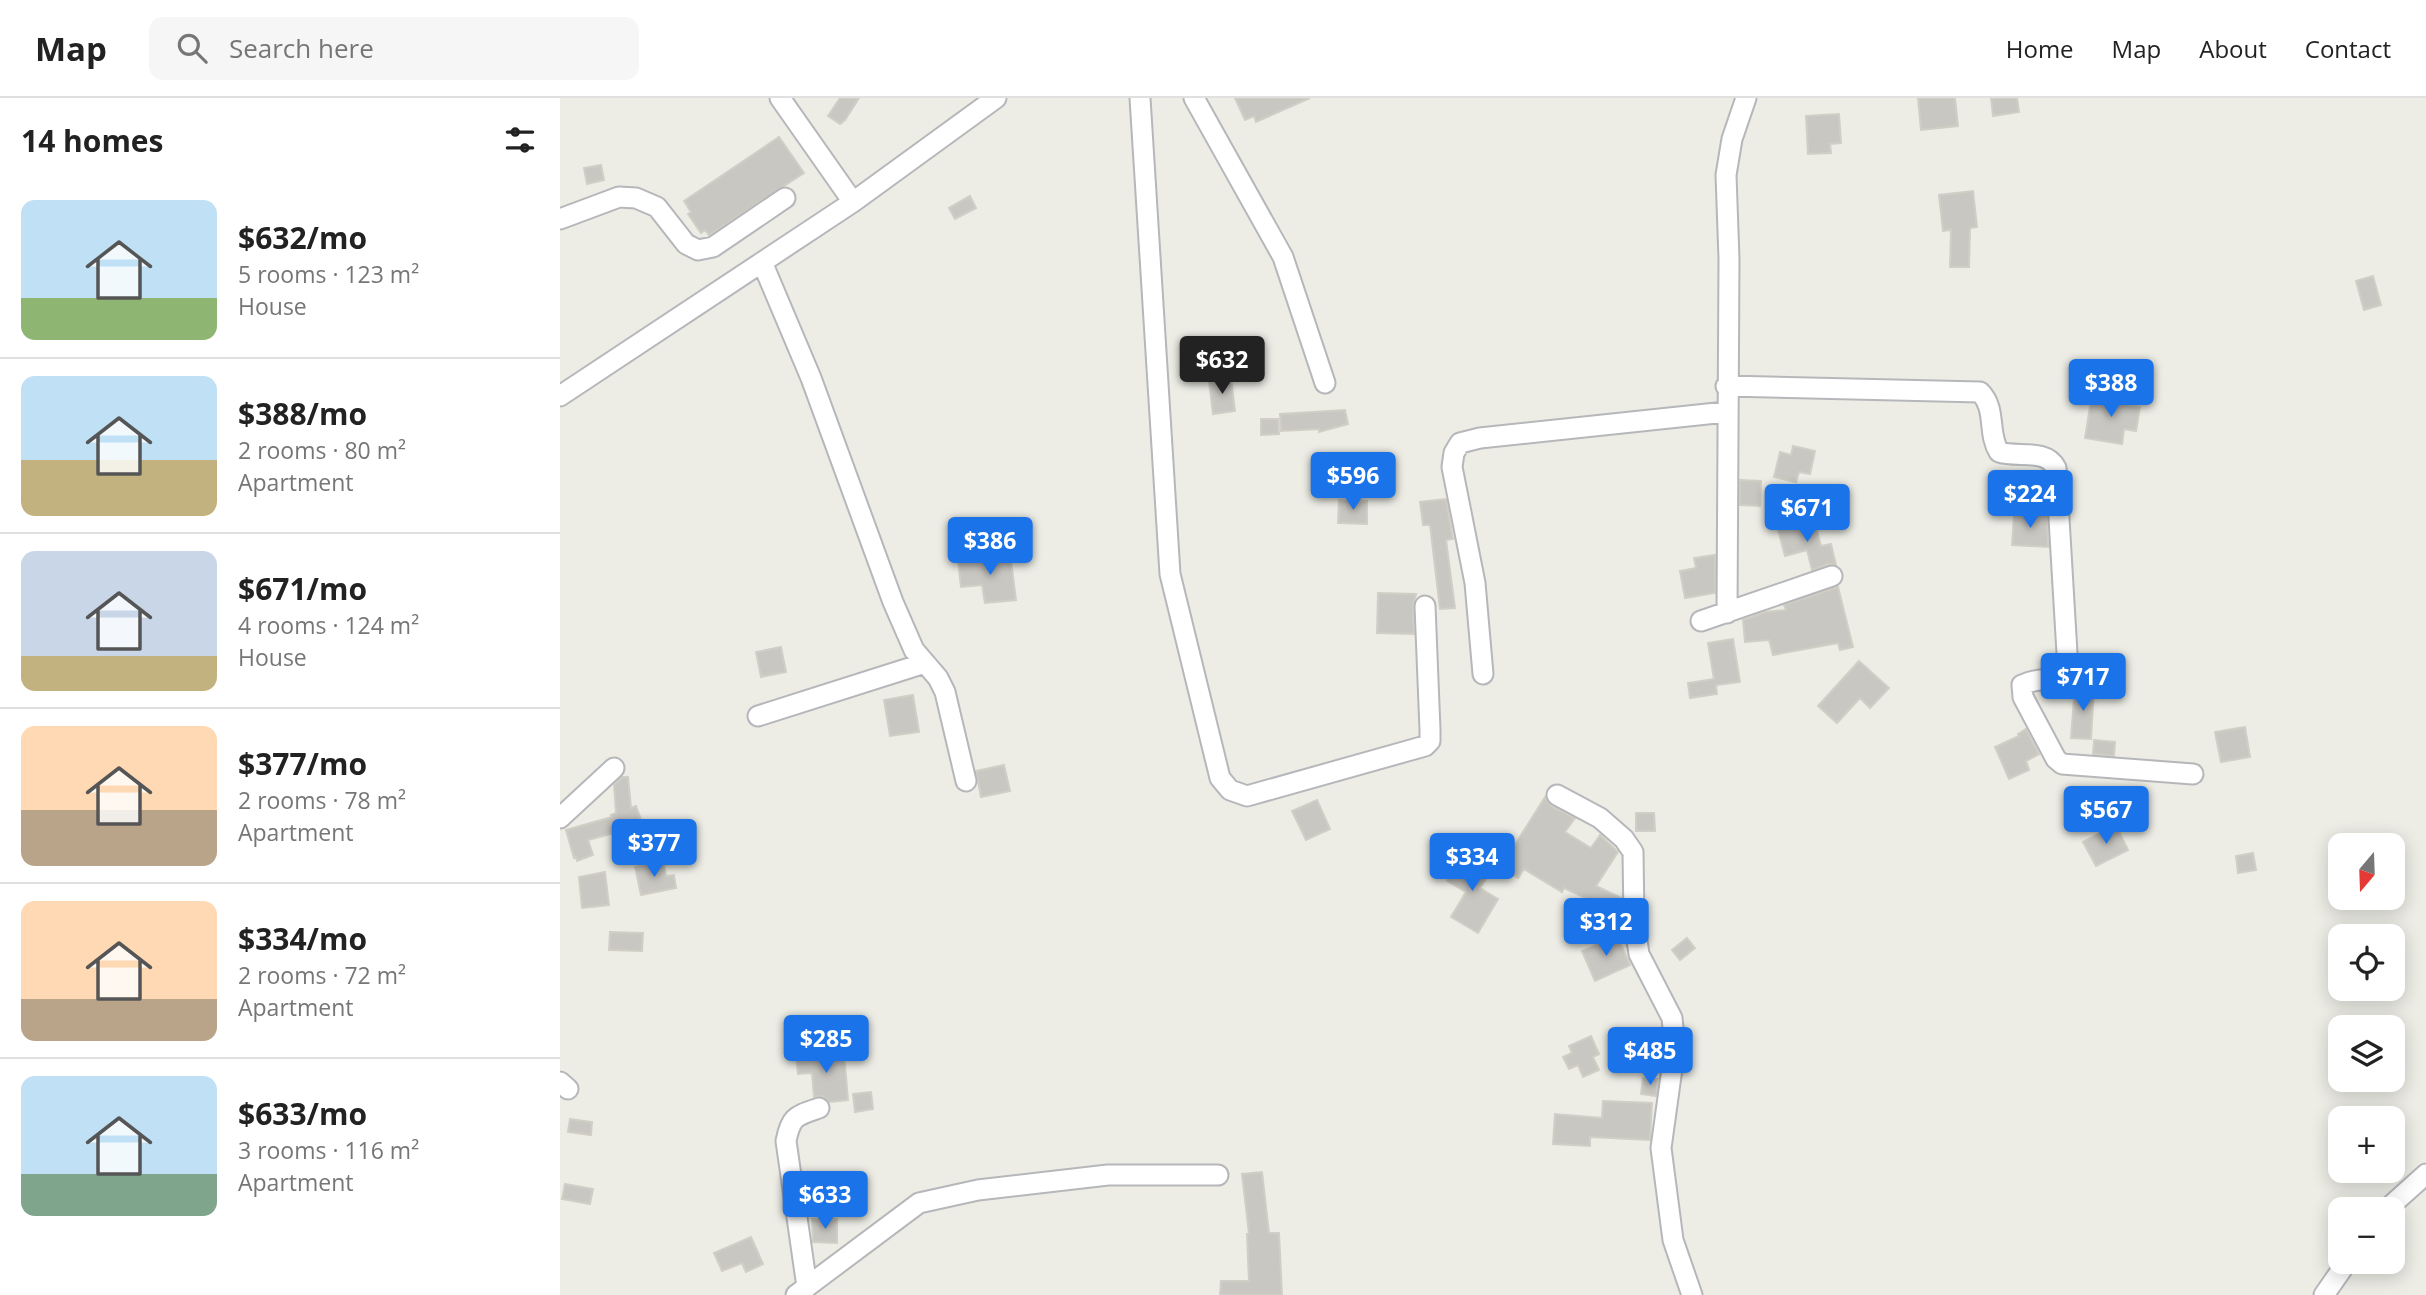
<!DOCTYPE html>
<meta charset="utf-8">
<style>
body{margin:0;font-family:"Open Sans",sans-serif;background:#f6f6f6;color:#222;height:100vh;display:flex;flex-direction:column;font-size:26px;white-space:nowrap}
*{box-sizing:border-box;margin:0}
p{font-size:23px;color:#767676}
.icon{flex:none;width:38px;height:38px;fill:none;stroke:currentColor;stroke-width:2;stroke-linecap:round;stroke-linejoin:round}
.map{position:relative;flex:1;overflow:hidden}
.side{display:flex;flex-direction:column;background:#fff;width:560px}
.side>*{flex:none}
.needle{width:46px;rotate:199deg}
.fabs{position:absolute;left:1768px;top:735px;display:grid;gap:14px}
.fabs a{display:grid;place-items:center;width:77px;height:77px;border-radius:14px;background:#fff;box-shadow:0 4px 18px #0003;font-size:35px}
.price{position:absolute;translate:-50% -60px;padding:0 16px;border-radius:7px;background:#1a73e8;color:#fff;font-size:23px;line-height:46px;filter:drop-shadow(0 2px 4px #0008)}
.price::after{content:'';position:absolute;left:50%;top:42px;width:21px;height:16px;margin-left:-10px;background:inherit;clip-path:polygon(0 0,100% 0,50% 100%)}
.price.active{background:#222;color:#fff}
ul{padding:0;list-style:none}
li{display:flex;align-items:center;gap:21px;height:175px;padding:0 21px}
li+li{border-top:2px solid #e0e0e0}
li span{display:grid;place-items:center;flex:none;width:196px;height:140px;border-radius:14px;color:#555}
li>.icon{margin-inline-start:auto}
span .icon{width:84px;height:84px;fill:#fffc;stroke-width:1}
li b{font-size:30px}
h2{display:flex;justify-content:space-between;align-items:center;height:84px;padding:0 21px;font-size:30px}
header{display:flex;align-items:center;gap:42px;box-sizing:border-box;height:98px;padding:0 35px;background:#fff;border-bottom:2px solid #e0e0e0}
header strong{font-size:33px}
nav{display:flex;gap:38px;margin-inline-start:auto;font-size:24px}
.search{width:490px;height:63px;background:#f6f6f6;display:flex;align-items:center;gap:18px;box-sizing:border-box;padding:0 24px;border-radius:14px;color:#767676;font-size:26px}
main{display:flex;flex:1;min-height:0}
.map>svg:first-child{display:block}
.building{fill:#c9c7c2;stroke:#d1cfc5;stroke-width:2}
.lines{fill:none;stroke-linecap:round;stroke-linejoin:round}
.minor-casing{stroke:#b6b7ba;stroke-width:23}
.minor{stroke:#fff;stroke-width:19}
</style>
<header>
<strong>Map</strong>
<div class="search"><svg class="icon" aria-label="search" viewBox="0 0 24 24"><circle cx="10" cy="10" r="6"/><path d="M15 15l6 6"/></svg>Search here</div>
<nav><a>Home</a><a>Map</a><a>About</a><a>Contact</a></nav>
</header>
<main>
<section class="side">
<h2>14 homes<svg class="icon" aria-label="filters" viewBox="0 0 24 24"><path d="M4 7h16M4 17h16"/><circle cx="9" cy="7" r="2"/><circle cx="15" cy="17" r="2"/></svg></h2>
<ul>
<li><span style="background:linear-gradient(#bfe0f5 70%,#8fb573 0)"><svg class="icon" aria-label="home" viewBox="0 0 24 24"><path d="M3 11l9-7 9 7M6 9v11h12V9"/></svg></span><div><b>$632/mo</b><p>5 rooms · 123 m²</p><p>House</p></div></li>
<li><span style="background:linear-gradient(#bfe0f5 60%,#c2b280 0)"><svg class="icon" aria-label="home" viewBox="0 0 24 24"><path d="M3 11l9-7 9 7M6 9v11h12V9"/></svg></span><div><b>$388/mo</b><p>2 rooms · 80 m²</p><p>Apartment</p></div></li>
<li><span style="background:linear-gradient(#c9d6e8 75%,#c2b280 0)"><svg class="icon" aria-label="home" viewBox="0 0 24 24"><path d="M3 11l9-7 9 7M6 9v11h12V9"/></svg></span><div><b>$671/mo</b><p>4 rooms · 124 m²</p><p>House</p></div></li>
<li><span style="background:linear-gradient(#ffd9b3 60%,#b9a48a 0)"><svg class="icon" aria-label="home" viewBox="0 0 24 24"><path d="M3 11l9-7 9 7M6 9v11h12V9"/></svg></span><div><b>$377/mo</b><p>2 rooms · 78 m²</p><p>Apartment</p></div></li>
<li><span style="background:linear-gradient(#ffd9b3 70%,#b9a48a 0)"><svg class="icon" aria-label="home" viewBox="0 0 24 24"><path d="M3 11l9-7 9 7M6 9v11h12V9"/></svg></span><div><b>$334/mo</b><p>2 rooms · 72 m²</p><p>Apartment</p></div></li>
<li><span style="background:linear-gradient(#bfe0f5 70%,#7fa58c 0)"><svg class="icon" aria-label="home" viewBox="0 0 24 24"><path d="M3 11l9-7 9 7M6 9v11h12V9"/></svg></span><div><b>$633/mo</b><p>3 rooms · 116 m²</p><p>Apartment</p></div></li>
</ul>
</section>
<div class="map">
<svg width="1866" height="1197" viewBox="0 0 1866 1197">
<rect width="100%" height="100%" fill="#edede6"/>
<path class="building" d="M 280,0 L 299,0 L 285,22 L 280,26 L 268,18 Z
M 675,0 L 750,0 L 696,24 L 694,18 L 685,22 Z
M 1358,0 L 1395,0 L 1398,28 L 1361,32 Z
M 1431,0 L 1457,0 L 1459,14 L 1433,18 Z
M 1279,16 L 1281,45 L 1270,46 L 1271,55 L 1248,56 L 1246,18 Z
M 219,39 L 244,75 L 149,137 L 145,132 L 141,135 L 128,116 L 131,114 L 124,103 Z
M 41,67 L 44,82 L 27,86 L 24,70 Z
M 1413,93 L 1417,129 L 1410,130 L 1409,169 L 1390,169 L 1391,132 L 1383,133 L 1379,97 Z
M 410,98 L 416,110 L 395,121 L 389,110 Z
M 1813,178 L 1821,207 L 1804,212 L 1796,183 Z
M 671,280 L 675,313 L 653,316 L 649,283 Z
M 1532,296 L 1565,301 L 1564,306 L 1580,309 L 1576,333 L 1564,331 L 1562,346 L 1525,340 Z
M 785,312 L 788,326 L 759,334 L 759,331 L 721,333 L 720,316 Z
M 701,321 L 718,321 L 719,336 L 701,337 Z
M 1233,348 L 1255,353 L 1250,376 L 1239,374 L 1236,384 L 1214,379 L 1220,354 L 1231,357 Z
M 1180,382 L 1201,383 L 1200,408 L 1180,407 Z
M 886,401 L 893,441 L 886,442 L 895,510 L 880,511 L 870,427 L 863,427 L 860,404 Z
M 779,402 L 807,403 L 807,426 L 778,425 Z
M 1454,416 L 1487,417 L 1488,449 L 1452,447 Z
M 1254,422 L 1261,448 L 1271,446 L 1276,467 L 1268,466 L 1252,472 L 1247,452 L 1225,458 L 1218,432 Z
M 450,455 L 456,502 L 425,505 L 422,487 L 401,489 L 398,462 Z
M 1155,457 L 1155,495 L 1125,500 L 1120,473 L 1136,470 L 1134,460 Z
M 1278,489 L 1293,549 L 1280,552 L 1278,545 L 1213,557 L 1209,542 L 1185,544 L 1183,522 L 1205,514 L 1226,512 L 1224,507 Z
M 818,495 L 856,496 L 853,508 L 854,536 L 817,535 Z
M 1173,541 L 1180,584 L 1156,587 L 1157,596 L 1130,600 L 1128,585 L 1154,581 L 1148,545 Z
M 221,549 L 226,574 L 201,579 L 196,554 Z
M 1299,563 L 1329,590 L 1310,610 L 1300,600 L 1277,625 L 1258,608 Z
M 1515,588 L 1534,589 L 1531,641 L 1511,640 Z
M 353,597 L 359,634 L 330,638 L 324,602 Z
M 1685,629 L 1690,659 L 1661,664 L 1655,634 Z
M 1466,631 L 1479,656 L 1466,663 L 1469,672 L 1449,681 L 1435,649 L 1459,638 L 1458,636 Z
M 1534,642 L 1555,644 L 1554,658 L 1533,656 Z
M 444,667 L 450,693 L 421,699 L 416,673 Z
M 62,679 L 68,679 L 71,710 L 76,708 L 87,738 L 63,747 L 58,734 L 28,742 L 33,757 L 17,763 L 16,759 L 14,760 L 6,732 L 52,719 L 51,717 L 56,715 L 54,687 Z
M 985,699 L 991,708 L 1015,720 L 1005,734 L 1031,750 L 1040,737 L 1058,754 L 1036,788 L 1061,800 L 1062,821 L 1035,809 L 1037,805 L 1004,790 L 1002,794 L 964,771 L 958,780 L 941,769 Z
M 757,702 L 770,731 L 746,742 L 732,713 Z
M 1076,715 L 1094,715 L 1095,733 L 1076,733 Z
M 1556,727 L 1568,752 L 1536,768 L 1523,744 Z
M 904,754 L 932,772 L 920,790 L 938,801 L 918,835 L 891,819 L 906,794 L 887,783 Z
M 1693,755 L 1696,772 L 1678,775 L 1676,758 Z
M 103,763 L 106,778 L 114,777 L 116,790 L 81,797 L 75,769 Z
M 45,774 L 49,807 L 22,810 L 19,779 Z
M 50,834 L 83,835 L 82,853 L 49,852 Z
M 1057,838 L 1070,867 L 1035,883 L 1022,853 Z
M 1127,840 L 1135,850 L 1120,862 L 1112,852 Z
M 1031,938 L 1039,956 L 1033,959 L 1039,972 L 1023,979 L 1018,967 L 1009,971 L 1003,959 L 1012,955 L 1009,948 Z
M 284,955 L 288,1002 L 269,1004 L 262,998 L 254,999 L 252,975 L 238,976 L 236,958 Z
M 1083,980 L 1098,981 L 1096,998 L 1081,996 Z
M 311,994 L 313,1011 L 295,1014 L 293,996 Z
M 1043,1003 L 1092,1005 L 1090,1042 L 1030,1039 L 1030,1048 L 993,1046 L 995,1016 L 1042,1020 Z
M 10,1021 L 32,1024 L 31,1037 L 8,1034 Z
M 702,1074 L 709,1135 L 719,1135 L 722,1197 L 660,1197 L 661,1183 L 689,1183 L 687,1136 L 689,1136 L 682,1076 Z
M 5,1086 L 33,1091 L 30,1106 L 2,1101 Z
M 252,1121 L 277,1121 L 277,1145 L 253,1144 Z
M 191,1139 L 203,1166 L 186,1174 L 182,1165 L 162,1173 L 154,1155 Z"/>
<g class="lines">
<g class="minor-casing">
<path id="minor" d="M 220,0 L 293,104
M 580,0 L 610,476 L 660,680 L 670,692 L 687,698 L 865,648 L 870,643 L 870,632 L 865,508
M 634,0 L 723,159 L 765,285
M 0,121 L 59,99 L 76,100 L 97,109 L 126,146 L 138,152 L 153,149 L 225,100
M 202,164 L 251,280 L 333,504 L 354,552 L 378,580 L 385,594 L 406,683
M 1166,288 L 1420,294 C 1437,311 1427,335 1439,354 C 1457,360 1486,350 1496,370 L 1507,555 C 1504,597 1489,573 1462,587 L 1463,599 L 1496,661 L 1502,666 L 1633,676
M 0,298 L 293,104 L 436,0
M 1167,515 L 1169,161 L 1166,77 L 1172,41 L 1186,0
M 1141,523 L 1272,478
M 923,576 L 915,485 L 892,369 L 894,355 L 900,345 L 920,340 L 1166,314
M 198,618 L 365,565
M 997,697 L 1040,720 L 1064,741 L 1073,754 L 1074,822 L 1079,856 L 1112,920 L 1115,949 L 1101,1050 L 1113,1142 L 1132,1197
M 0,720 L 54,670
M 0,984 L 8,991
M 1827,1111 L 1866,1076
M 247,1189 L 226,1043 C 231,1018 236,1018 259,1010
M 236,1197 L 359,1105 L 418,1092 L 548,1077 L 658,1077
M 1764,1197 L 1787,1164"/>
</g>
<use href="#minor" class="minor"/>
</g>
</svg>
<div class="fabs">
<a><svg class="needle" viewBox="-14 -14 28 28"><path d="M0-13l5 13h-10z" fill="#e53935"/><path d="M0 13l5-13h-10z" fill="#767676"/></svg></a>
<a><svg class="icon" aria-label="locate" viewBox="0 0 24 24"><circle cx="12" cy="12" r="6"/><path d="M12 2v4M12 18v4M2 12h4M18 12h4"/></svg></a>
<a><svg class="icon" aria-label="layers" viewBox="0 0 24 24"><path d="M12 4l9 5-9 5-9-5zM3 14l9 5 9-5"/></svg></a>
<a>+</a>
<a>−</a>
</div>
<b class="price active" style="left:662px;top:298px">$632</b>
<b class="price" style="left:1551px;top:321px">$388</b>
<b class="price" style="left:793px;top:414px">$596</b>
<b class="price" style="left:1470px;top:432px">$224</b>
<b class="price" style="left:1247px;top:446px">$671</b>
<b class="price" style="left:430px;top:479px">$386</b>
<b class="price" style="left:1523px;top:615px">$717</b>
<b class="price" style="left:1546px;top:748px">$567</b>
<b class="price" style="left:94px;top:781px">$377</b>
<b class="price" style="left:912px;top:795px">$334</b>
<b class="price" style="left:1046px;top:860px">$312</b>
<b class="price" style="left:266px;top:977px">$285</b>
<b class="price" style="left:1090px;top:989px">$485</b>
<b class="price" style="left:265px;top:1133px">$633</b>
</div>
</main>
